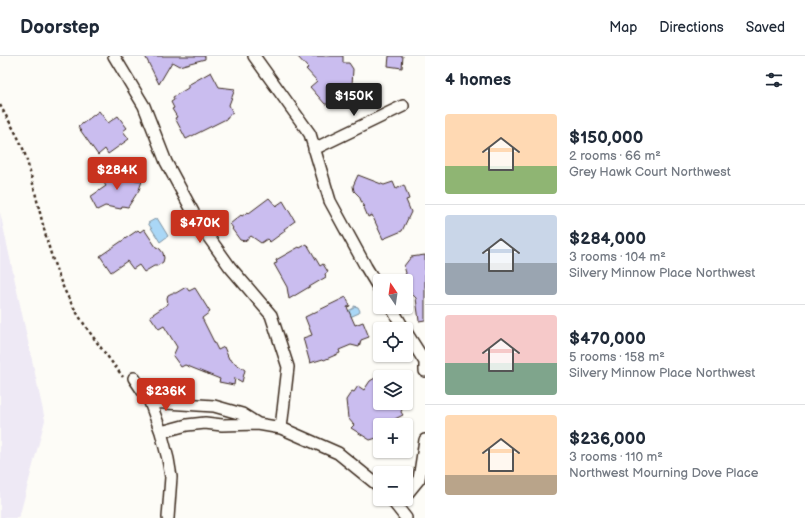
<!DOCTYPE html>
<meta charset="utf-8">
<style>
body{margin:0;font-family:"Balsamiq Sans",sans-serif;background:#f6f6f7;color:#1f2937;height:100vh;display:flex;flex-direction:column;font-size:15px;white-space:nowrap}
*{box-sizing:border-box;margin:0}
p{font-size:13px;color:#747a83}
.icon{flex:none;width:22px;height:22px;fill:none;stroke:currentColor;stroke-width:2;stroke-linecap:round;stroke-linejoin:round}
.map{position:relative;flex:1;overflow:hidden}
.drawer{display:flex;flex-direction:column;background:#fff;width:380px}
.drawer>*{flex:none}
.needle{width:26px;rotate:347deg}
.controls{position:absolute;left:373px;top:218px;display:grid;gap:8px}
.controls a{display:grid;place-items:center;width:40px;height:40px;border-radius:4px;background:#fff;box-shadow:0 1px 3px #0004;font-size:20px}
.price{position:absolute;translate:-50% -34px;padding:0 9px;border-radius:4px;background:#c8321e;color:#fff;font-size:13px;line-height:26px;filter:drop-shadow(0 1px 2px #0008)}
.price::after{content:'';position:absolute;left:50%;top:24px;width:12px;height:9px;margin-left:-6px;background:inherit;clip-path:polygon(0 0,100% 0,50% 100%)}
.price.on{background:#222;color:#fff}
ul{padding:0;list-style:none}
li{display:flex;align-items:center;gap:12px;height:100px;padding:0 20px}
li+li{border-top:1px solid #e0e1e3}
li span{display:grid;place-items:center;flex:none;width:112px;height:80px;border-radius:4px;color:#555}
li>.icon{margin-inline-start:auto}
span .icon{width:48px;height:48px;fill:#fffc;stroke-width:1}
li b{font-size:17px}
h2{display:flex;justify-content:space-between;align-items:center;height:48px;padding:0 20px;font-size:17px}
header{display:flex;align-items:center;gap:24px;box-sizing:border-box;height:56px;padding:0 20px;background:#fff;border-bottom:1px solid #e0e1e3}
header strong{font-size:19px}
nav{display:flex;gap:22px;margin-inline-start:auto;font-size:14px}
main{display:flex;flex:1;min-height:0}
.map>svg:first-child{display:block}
.built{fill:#eee9f5}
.water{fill:#aad7f6;stroke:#7e92a0}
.building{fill:#cabdef;stroke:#3b2a1e}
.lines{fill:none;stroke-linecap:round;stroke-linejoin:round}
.minor-casing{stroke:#3b2a1e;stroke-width:14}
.path{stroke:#3b2a1e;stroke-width:2.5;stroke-dasharray:3 3;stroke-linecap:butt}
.minor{stroke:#fdfcf7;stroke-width:11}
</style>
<header>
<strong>Doorstep</strong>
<nav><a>Map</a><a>Directions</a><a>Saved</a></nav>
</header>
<main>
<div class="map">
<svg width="425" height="462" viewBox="0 0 425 462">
<rect width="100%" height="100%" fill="#fdfcf7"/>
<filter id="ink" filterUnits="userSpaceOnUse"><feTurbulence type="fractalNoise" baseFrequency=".025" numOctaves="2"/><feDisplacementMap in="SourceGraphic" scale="8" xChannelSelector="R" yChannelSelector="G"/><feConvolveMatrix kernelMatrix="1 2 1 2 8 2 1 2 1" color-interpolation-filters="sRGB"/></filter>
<g filter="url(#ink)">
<path class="built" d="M 0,156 L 45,364 L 19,462 L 0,462 Z"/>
<path class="water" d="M 157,162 L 168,180 L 160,186 L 148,167 Z
M 354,250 L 358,251 L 360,255 L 359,257 L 350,261 L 346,256 L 354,252 Z"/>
<path class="building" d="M 145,0 L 205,0 L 205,3 L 179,10 L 172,6 L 159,28 Z
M 297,0 L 343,0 L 343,7 L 349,7 L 353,13 L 352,29 L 347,35 L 340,35 L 340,46 L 337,46 L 337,48 L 325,48 L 310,31 L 317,25 L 306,13 L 308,12 Z
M 389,0 L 403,0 L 402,12 L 388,10 Z
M 211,16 L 219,31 L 235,33 L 229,49 L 233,57 L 228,60 L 228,62 L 186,83 L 175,62 L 177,61 L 172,53 L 174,52 L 171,46 L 174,44 L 173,41 L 188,32 L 188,29 Z
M 99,55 L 108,67 L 118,60 L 127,72 L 123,75 L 129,83 L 108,98 L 105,93 L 98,99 L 78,71 Z
M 122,115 L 131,118 L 135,124 L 142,125 L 139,134 L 128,151 L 122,150 L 121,153 L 105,150 L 97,154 L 90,141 L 106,130 L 104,127 L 107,120 Z
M 358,119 L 384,129 L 393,126 L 396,133 L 404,129 L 409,143 L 406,144 L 411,156 L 402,175 L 383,183 L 372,159 L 368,161 L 359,140 L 354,135 L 353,130 Z
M 269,142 L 276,150 L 283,145 L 295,165 L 284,173 L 285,175 L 270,186 L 267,183 L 261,187 L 251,180 L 245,185 L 240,184 L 232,173 L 233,172 L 230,168 L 241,159 L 242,160 L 248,156 L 249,157 Z
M 144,173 L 156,191 L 160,193 L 163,197 L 164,202 L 163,206 L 157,210 L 154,210 L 144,216 L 139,209 L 133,213 L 127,205 L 111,216 L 100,200 L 138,174 L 140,176 Z
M 307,188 L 320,210 L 323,208 L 328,216 L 325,218 L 326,221 L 289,243 L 287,231 L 274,208 L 277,207 L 276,204 L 299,191 L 300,192 Z
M 425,199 L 425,264 L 419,265 L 416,242 L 406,232 L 406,225 L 402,225 L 406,217 L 404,210 L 411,201 Z
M 186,231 L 189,235 L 195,232 L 210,256 L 202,262 L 218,294 L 224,291 L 229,303 L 245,314 L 242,326 L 235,322 L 234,329 L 219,326 L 220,323 L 185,309 L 181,311 L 173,300 L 177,291 L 164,270 L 159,273 L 150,260 L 168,248 L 167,242 L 168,239 L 172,237 L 176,237 Z
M 346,241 L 350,250 L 347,251 L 355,269 L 363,266 L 369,281 L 361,284 L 359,291 L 351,289 L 339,294 L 340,297 L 324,304 L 323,303 L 310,307 L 303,282 L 312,279 L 305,261 Z
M 375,322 L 380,325 L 380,347 L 399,347 L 403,351 L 401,356 L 403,359 L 395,363 L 397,369 L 380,369 L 380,381 L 370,384 L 351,372 L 354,369 L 348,362 L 346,344 L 352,335 L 354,336 L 358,330 L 364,334 L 370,325 Z"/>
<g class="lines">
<g class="minor-casing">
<path id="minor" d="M 114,0 L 144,50 L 166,106 L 200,169 L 230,211 L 271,259 L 288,311 L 281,372
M 254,0 L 310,78 L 330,145 L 366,211 L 380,234
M 314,93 L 403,50
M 391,251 L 404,273
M 406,276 L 425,306 L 425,315
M 134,322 L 150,346 L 161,376 L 168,403 L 171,421 L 168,462
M 150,346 L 214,350 L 242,358 L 258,368 L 222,369 L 205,367 L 187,369 L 161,376
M 258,368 L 281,372 L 338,397 L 380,431
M 406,439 L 419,423 L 425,384
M 391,443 L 406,462"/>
</g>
<path class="path" d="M 0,49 C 8,64 18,79 24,95 C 37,137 43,180 59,221 C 73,258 100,290 123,321"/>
<use href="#minor" class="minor"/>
</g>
</g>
</svg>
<div class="controls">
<a><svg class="needle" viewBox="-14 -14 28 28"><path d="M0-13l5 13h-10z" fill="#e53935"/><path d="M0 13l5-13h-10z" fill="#747a83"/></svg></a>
<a><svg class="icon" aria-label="locate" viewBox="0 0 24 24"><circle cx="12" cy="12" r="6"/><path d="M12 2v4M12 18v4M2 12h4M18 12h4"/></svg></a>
<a><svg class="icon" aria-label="layers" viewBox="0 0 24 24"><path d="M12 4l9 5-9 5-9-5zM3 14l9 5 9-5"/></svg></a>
<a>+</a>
<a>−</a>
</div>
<b class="price on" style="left:354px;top:61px">$150K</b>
<b class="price" style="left:117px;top:135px">$284K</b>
<b class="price" style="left:200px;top:188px">$470K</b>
<b class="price" style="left:166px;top:356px">$236K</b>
</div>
<section class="drawer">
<h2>4 homes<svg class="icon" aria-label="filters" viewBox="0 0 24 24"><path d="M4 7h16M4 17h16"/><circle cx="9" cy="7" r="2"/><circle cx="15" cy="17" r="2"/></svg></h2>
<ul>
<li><span style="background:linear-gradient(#ffd9b3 65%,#8fb573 0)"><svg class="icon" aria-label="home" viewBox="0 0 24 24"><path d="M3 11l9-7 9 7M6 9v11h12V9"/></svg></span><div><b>$150,000</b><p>2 rooms · 66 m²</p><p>Grey Hawk Court Northwest</p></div></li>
<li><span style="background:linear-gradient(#c9d6e8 60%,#9aa5b1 0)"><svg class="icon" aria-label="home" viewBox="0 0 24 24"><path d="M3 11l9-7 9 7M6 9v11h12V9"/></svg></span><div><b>$284,000</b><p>3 rooms · 104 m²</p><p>Silvery Minnow Place Northwest</p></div></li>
<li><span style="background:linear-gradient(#f6c9c9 60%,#7fa58c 0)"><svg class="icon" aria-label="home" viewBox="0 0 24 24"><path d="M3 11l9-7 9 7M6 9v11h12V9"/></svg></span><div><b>$470,000</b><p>5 rooms · 158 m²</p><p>Silvery Minnow Place Northwest</p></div></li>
<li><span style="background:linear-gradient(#ffd9b3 75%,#b9a48a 0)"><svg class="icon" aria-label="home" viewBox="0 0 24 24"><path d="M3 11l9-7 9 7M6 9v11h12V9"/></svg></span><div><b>$236,000</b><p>3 rooms · 110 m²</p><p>Northwest Mourning Dove Place</p></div></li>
</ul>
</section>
</main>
